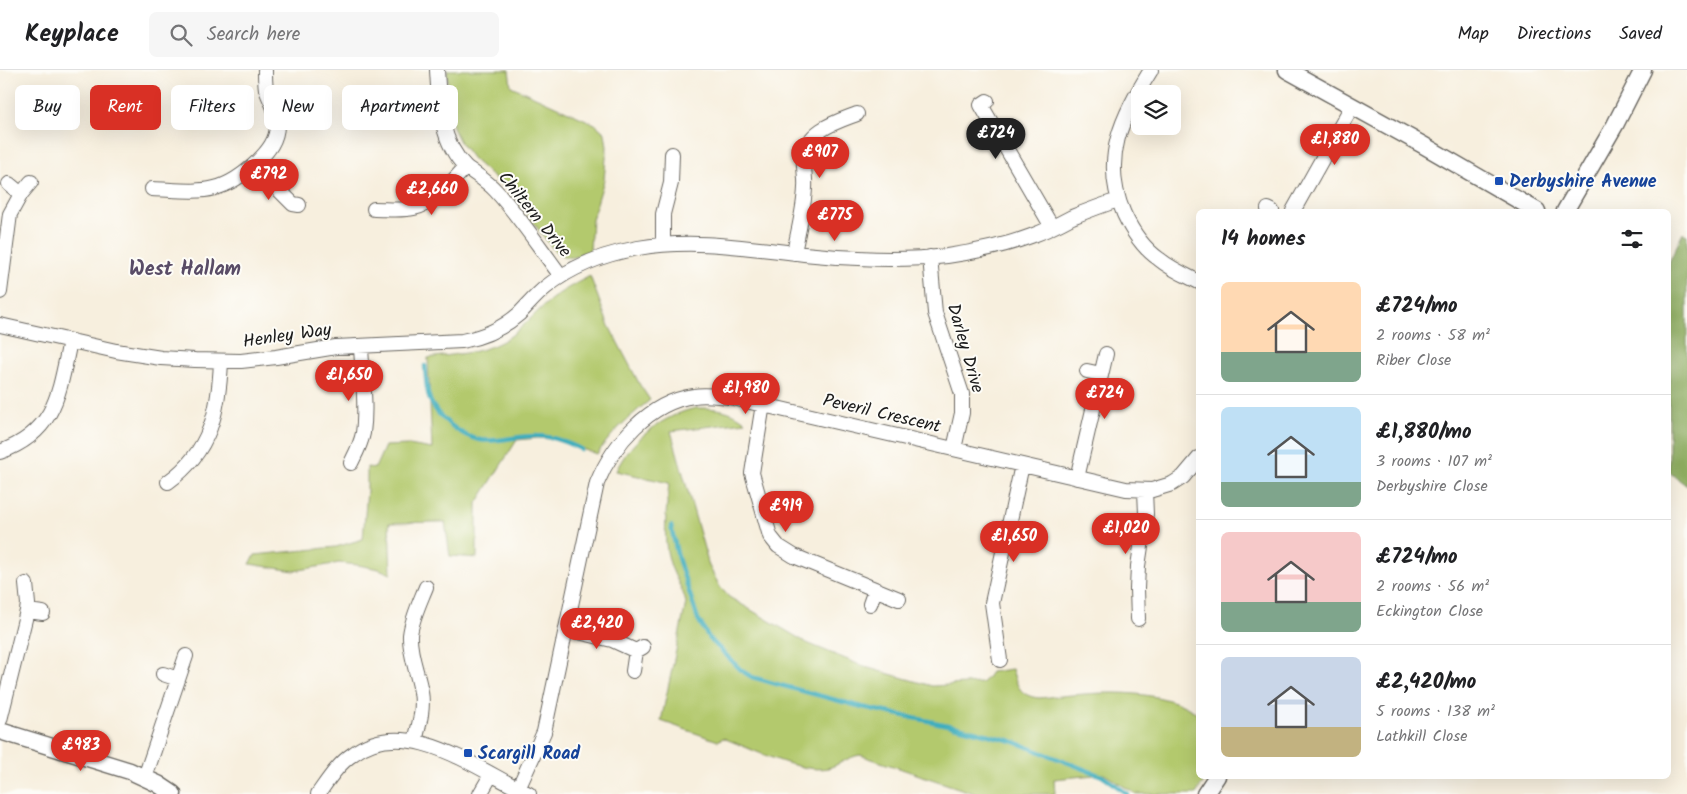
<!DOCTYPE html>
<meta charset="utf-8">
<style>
body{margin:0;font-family:Kalam,sans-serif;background:#f6f6f6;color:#202124;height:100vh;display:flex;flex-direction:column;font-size:19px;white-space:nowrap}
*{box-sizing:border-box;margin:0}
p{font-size:16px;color:#757577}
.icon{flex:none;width:28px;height:28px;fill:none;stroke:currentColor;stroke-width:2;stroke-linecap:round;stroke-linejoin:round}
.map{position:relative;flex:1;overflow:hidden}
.panel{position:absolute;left:1196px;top:139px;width:475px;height:570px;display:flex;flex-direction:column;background:#fff;border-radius:8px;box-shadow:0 5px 20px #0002}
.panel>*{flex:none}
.guide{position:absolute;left:15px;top:15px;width:475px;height:45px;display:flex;gap:10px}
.fabs{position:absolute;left:1131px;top:15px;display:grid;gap:10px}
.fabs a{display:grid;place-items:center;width:50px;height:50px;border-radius:8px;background:#fff;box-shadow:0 5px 20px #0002;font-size:25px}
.price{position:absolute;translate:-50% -42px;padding:0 11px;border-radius:18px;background:#d93025;color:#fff;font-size:16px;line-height:32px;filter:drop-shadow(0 1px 2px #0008)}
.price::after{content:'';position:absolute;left:50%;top:30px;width:15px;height:11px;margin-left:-8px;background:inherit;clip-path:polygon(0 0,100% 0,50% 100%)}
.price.selected{background:#222;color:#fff}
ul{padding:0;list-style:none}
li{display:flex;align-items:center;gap:15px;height:125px;padding:0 25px}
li+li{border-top:1px solid #e0e0e0}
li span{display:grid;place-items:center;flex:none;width:140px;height:100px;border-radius:8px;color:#555}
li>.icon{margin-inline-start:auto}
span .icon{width:60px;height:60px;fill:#fffc;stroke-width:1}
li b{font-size:21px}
h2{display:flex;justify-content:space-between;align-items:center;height:60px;padding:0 25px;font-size:21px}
.tag{padding:0 18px;border-radius:8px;background:#fff;box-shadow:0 5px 20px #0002;font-size:18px;line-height:45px}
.tag.selected{background:#d93025;color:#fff}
header{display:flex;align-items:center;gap:30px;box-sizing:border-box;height:70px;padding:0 25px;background:#fff;border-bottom:1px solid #e0e0e0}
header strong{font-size:24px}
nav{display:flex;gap:28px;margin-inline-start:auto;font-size:18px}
.search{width:350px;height:45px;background:#f6f6f6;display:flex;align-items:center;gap:12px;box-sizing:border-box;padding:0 18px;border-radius:8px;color:#757577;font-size:19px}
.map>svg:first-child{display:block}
.green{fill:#b3c96d;stroke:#687244}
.forest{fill:#8ead60;stroke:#55643e}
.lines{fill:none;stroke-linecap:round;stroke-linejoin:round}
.stream{stroke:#40aebe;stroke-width:4.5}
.minor-casing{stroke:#696660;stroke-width:16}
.tertiary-casing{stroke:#696660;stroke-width:19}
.minor{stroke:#fff;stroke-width:14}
.tertiary{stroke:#fff;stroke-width:16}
.transit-dot{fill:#1a4fb4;stroke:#fdfcf7;stroke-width:2}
.labels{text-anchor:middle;stroke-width:4;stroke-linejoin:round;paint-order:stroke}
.transit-label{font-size:18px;font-weight:bold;fill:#164399;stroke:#fdfcf7;text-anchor:start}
.street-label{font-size:18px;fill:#1c1c1c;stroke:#fdfcf7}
.quarter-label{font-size:20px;font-weight:bold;fill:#594c66;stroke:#fdfcf7}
</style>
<header>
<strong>Keyplace</strong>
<div class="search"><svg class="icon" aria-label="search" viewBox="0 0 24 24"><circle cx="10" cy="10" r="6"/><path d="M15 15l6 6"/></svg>Search here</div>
<nav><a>Map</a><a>Directions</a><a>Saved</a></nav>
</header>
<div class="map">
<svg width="1687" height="724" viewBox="0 0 1687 724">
<rect width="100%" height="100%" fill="#fdfcf7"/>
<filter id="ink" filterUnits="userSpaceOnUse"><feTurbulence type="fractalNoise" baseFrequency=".02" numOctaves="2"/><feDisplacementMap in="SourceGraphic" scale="10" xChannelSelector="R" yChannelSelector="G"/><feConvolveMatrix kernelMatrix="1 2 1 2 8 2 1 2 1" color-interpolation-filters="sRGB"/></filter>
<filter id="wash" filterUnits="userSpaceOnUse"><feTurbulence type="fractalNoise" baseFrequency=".0096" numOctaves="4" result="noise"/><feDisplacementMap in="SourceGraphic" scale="20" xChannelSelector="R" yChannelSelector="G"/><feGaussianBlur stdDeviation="1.12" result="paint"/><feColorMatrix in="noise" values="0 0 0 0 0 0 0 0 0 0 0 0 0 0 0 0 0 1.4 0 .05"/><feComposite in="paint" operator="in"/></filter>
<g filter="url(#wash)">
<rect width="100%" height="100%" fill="#f7efde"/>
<path class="green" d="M 447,0 L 509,0 L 511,16 L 595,54 L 605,63 L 607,77 L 604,110 L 592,150 L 590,180 C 575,189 566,191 553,179 L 512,124 L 473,89 L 460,72 L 454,60 L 450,46 Z
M 590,206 L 608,254 L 640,315 L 650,330 C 629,347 613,361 597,384 L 551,369 L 538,368 L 517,370 L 477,433 L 477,488 L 450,486 L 445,452 L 389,453 L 391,504 L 379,499 L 358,495 L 339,493 L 294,501 L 250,494 L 255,485 L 336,477 L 363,469 L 367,421 L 367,397 L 375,398 L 385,376 L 409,375 L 432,379 L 428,288 C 453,284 480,284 503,271 C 520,261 532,246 547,233 C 559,222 575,214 590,206 Z
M 696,338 C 715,338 731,339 746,352 L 671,361 L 709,496 L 720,517 L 729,527 L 807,573 L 865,597 L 932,616 L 981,613 L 986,609 L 991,602 L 1012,599 C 1017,616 1020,626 1039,628 C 1085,624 1133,617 1178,633 C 1185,636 1192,640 1199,644 L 1199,706 L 1207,706 L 1196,724 L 1136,724 L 1104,704 L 1054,709 L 1055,724 L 976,724 L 860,685 C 848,687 839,695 828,698 C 800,704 750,678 723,668 L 718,671 L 661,651 L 686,533 C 683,518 673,506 669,490 C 662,466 667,438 669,413 L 616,401 C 630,370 664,345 696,338 Z"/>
<path class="forest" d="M 1683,163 L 1687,165 L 1687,416 L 1669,402 L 1669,192 Z"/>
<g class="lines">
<path class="stream" d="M 425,296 C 426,307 426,319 430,330 C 437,347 462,367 480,370 C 499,373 518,365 537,366 C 553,366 567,373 581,379
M 671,456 L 678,488 L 698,549 L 709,568 L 742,601 L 752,607 L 780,615 L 862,637 L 962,658 L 1012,671 L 1102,706 L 1128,724"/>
</g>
</g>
<g filter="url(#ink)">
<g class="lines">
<g class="minor-casing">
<path id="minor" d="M 437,0 C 439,33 440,72 466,97 C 476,105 487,111 496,121 C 520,147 540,178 561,206
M 1151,0 C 1122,47 1100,89 1124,144 C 1132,161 1143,178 1159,189 C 1171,199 1185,205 1199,212
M 987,31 L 981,35 L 1052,157
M 254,95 L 293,134 L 299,135
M 9,114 L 21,124
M 152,119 C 200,121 221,127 258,91 C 268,81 277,70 277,55 C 278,41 270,32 266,19 C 265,13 265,6 265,0
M 374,139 C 387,139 401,141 414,138 C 436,133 451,112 466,97
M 1268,139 L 1272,141
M 1293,141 L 1352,36
M 663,174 L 663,144 L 671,113 L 672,84
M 794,183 C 798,161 804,140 805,118 C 806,108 803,98 804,87 C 807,60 836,52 857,44
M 930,187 L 935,243 L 962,324 L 962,343 L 954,379
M 0,222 L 10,144 L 21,124 L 31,112
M 0,255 L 116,281 L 161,288 L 195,290 L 241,291 L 276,287 L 336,277 L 462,271 C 483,267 502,259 519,244 C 528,235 536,225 546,217 C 572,196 605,184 638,178 C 694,168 748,178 804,184 C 848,189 903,191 947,186 C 975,182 1004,176 1031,166 C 1045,161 1059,154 1072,147 C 1087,141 1103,135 1118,130
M 1087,301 L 1101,304
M 763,334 L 752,403 L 770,466 L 778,476 L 794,486 L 899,529
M 0,382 C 56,362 59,323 70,271
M 351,393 C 356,383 361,374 363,363 C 367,335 362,304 361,276
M 1077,408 L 1106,284
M 168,412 C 211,381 219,340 221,291
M 870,534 L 875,520
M 27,541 L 43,543
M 1138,549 L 1137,519 L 1138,496 L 1146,444 L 1145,421
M 566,559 L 612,570 L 636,581
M 1000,590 L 992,533 L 1022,395
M 633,601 L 636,581 L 643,577
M 163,604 L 178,609
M 0,650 L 27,541 L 28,534 L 26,514
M 415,671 C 419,655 424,639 421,622 C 418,603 409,584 410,565 C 412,548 420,532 426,517
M 145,707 L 186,586
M 518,719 L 544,662 L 597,413 C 613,374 649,332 694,326 C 705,324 717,326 729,327 L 1126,419 L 1152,420 L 1172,414 L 1183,407 L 1199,388
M 318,724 C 328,710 338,694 353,684 C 407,643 479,701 529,724
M 480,724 L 491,705"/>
</g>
<g class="tertiary-casing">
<path id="tertiary" d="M 1287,0 L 1423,75 L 1537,141
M 1565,141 L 1615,55 L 1643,0
M 0,661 L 130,701 L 158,714 L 173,724
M 1205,724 L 1217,706"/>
</g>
<use href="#minor" class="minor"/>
<use href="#tertiary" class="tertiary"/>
</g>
</g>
<g class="transit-dot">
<rect x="1494" y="106" width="10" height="10" rx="2.5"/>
<rect x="463" y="678" width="10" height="10" rx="2.5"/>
</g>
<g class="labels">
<g class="transit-label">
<text x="1509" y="117">Derbyshire Avenue</text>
<text x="478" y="689">Scargill Road</text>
</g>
<g class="street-label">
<text transform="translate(535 144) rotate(51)" y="6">Chiltern Drive</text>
<text transform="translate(287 265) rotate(-8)" y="6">Henley Way</text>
<text transform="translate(966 278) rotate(74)" y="6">Darley Drive</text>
<text transform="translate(882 343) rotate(13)" y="6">Peveril Crescent</text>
</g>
<g class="quarter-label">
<text x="185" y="205">West Hallam</text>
</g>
</g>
</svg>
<div class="fabs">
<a><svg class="icon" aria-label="layers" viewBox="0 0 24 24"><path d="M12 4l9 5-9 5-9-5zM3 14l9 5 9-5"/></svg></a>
</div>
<b class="price selected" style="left:996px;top:90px">£724</b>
<b class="price" style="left:1335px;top:96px">£1,880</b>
<b class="price" style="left:820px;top:109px">£907</b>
<b class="price" style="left:269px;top:131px">£792</b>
<b class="price" style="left:432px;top:146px">£2,660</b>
<b class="price" style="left:835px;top:172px">£775</b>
<b class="price" style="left:349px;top:332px">£1,650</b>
<b class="price" style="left:746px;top:345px">£1,980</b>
<b class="price" style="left:1105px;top:350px">£724</b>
<b class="price" style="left:786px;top:463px">£919</b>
<b class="price" style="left:1126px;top:485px">£1,020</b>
<b class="price" style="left:1014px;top:493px">£1,650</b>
<b class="price" style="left:597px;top:580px">£2,420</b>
<b class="price" style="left:81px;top:702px">£983</b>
<div class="guide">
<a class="tag">Buy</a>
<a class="tag selected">Rent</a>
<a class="tag">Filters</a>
<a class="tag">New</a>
<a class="tag">Apartment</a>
</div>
<section class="panel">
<h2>14 homes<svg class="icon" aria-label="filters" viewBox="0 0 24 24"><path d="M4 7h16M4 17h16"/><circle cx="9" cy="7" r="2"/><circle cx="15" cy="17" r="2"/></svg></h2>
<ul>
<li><span style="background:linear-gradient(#ffd9b3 70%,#7fa58c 0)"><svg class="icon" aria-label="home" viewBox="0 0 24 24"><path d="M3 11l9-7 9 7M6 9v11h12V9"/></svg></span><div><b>£724/mo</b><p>2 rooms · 58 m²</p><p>Riber Close</p></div></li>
<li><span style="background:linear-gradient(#bfe0f5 75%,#7fa58c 0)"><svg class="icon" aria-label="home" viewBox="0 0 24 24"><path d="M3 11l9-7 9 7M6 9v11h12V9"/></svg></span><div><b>£1,880/mo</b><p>3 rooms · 107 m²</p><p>Derbyshire Close</p></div></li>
<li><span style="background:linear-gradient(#f6c9c9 70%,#7fa58c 0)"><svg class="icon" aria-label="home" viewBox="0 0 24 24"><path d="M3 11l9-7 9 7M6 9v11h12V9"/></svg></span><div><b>£724/mo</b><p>2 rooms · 56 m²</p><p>Eckington Close</p></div></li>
<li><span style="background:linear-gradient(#c9d6e8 70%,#c2b280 0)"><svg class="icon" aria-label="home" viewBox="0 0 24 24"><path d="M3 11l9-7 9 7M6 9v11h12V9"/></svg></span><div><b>£2,420/mo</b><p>5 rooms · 138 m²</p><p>Lathkill Close</p></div></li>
</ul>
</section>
</div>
